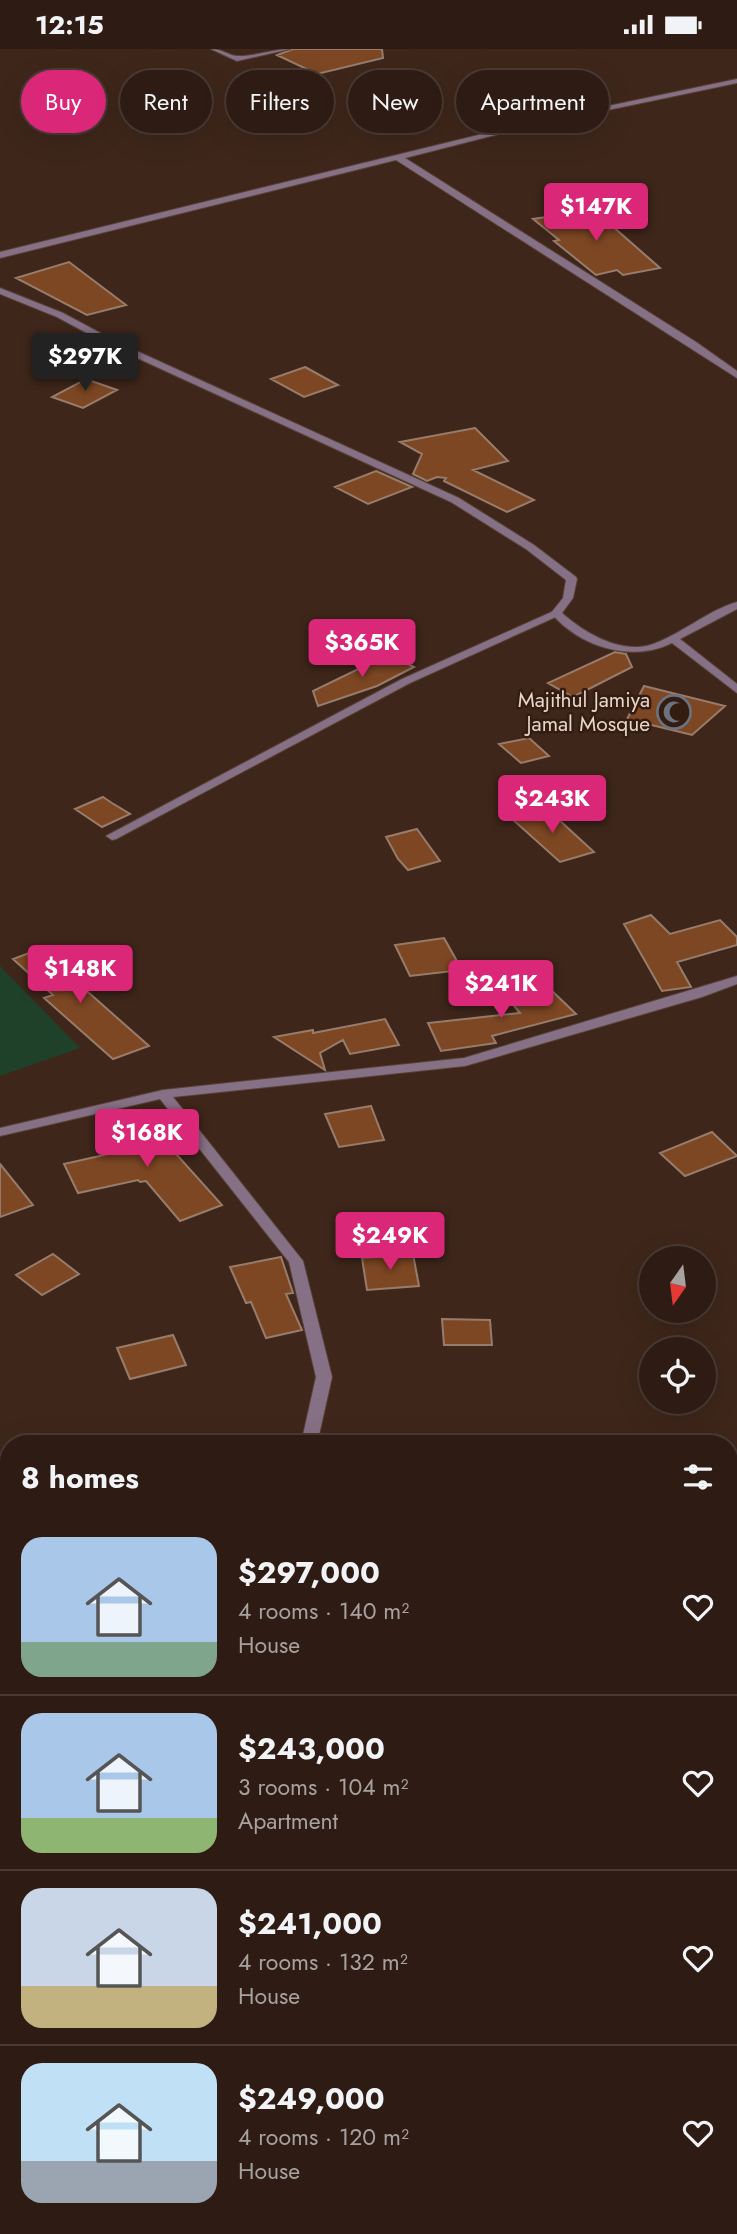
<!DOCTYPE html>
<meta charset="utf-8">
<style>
body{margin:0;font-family:Jost,sans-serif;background:#3a2922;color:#f1f3f6;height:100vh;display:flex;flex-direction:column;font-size:26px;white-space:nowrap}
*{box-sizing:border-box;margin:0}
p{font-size:23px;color:#a7a1a0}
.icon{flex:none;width:38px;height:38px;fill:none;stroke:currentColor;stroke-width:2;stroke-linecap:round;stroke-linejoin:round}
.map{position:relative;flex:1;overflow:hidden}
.panel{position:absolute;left:0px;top:1386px;width:738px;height:800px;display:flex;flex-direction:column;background:#2e1c14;border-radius:28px 28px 0 0;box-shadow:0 7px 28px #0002,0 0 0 2px #493a34}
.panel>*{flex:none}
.top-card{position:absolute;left:21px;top:21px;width:696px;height:63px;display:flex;gap:14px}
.needle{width:46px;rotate:194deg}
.tools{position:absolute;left:639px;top:1197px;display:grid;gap:14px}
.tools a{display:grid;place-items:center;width:77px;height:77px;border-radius:50%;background:#2e1c14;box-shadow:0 7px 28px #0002,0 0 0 2px #493a34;font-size:35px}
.price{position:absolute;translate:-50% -60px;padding:0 16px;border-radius:7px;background:#db2777;color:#fff;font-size:23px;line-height:46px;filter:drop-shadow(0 2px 4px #0008)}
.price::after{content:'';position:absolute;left:50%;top:42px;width:21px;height:16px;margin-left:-10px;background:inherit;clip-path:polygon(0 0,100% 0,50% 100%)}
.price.current{background:#222;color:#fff}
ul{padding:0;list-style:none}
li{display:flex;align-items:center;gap:21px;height:175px;padding:0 21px}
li+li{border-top:2px solid #493a34}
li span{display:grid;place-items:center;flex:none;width:196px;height:140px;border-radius:21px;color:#555}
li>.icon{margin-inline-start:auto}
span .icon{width:84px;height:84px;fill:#fffc;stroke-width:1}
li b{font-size:30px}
h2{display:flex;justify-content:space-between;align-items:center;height:84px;padding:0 21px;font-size:30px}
.chip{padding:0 24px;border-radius:32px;background:#2e1c14;box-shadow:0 7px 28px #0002,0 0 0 2px #493a34;font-size:24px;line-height:63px}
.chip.current{background:#db2777;color:#fff}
.status{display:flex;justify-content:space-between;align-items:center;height:49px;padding:0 35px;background:#2e1c14;direction:ltr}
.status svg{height:19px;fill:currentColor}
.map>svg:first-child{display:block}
.green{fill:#1f412a}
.building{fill:#7d4723;stroke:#987c6b;stroke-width:2}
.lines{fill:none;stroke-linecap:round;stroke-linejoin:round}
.lane-casing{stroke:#594237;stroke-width:2}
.street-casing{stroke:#594237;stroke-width:2}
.lane{fill:#867085;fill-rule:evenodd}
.street{fill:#867085;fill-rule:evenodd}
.labels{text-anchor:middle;stroke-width:5;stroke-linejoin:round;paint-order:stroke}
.poi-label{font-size:21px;fill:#e5d5cd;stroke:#341c10;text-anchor:end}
</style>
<div class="status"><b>12:15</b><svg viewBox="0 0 49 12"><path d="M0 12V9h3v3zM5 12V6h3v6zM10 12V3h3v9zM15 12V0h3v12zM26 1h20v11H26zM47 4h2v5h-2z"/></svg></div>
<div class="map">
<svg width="737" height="2185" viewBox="0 0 737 2185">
<rect width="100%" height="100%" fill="#3e261a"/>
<path class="green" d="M 0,917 L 80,999 L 0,1027 Z"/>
<path class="building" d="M 293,0 L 382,0 L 383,9 L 317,25 L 277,6 Z
M 594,161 L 660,219 L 623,226 L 617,221 L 596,226 L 554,192 L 559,191 L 533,170 Z
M 69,213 L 126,256 L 87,266 L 16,229 Z
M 305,318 L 338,336 L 304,348 L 271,330 Z
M 86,330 L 117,341 L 83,359 L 52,348 Z
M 475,379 L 508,412 L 473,421 L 534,451 L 507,463 L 444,432 L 446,429 L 437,428 L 427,432 L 413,425 L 422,405 L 400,393 Z
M 376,422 L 412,438 L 368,455 L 335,438 Z
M 615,603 L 626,605 L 632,618 L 573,648 L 548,634 Z
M 389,605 L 414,618 L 377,637 L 318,657 L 313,642 Z
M 644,637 L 725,657 L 692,686 L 627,670 Z
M 529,689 L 549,707 L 521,714 L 499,695 Z
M 103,748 L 112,754 L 130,765 L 102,778 L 75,760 Z
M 545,758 L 594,803 L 560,813 L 511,769 Z
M 417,780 L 440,812 L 408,821 L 398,810 L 386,788 Z
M 651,866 L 670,885 L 720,871 L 737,888 L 737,896 L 677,913 L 691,938 L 662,942 L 624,875 Z
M 444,889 L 462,921 L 410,927 L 395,896 Z
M 45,898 L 77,926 L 71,928 L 149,997 L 113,1010 L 44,949 L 53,946 L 13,910 Z
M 547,937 L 576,965 L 492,987 L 496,994 L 441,1002 L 428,974 L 520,964 L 506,947 Z
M 385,970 L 399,996 L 350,1005 L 343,991 L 320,1004 L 325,1021 L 274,988 L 313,981 L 313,984 Z
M 371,1057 L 384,1091 L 339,1098 L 325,1065 Z
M 151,1062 L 179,1093 L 168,1096 L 222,1156 L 180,1172 L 146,1132 L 140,1133 L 138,1131 L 78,1144 L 64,1115 L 140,1098 L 118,1074 Z
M 712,1083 L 737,1107 L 685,1127 L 660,1104 Z
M 0,1115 L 33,1156 L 0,1168 Z
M 53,1205 L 79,1225 L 42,1246 L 16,1226 Z
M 413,1205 L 419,1237 L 367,1241 L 362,1209 Z
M 281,1208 L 293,1244 L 286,1245 L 302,1281 L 266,1289 L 251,1253 L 246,1254 L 230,1218 Z
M 442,1270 L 490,1271 L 492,1296 L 444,1296 Z
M 173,1286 L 186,1316 L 130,1330 L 117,1299 Z"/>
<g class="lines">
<g class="lane-casing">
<path id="lane" d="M 556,561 L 561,564 L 560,566 L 410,634 L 116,790 L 112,791 L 106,787 L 402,630 Z"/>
</g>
<g class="street-casing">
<path id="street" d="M 211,0 C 223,0 229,7 238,7 C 251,8 274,0 290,0 L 237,12 Z
M 737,30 L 737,34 L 527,78 L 405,109 L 696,293 L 737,322 L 737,329 L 396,111 L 0,209 L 0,203 L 527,74 Z
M 0,239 L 63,264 L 117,293 L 459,449 L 534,496 L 576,528 L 577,530 L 573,549 L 562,564 C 583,583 620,605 650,596 C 681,586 706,562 737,553 L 737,560 L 680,590 L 737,635 L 737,644 L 672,594 C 631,614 580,598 551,564 L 563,549 L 566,531 L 526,500 L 451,453 L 111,297 L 57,268 L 0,245 Z
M 737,927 L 737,935 L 702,948 L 465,1017 L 173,1048 L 303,1212 L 332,1328 L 317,1395 L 301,1395 L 316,1328 L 289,1213 L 160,1050 L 0,1087 L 0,1079 L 163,1041 L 464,1009 Z
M 9,2066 L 9,2084 L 0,2087 L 0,2069 Z
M 353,2177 L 374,2177 L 378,2185 L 357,2185 Z"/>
</g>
<use href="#lane" class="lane"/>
<use href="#street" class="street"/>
</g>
<defs>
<g id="mosque-ring" transform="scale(1.75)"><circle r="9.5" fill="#341c10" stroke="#6b7280" stroke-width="1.5"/><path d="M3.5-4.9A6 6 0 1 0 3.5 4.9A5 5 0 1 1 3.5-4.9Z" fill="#6b7280"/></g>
</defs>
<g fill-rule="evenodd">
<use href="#mosque-ring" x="674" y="663"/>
</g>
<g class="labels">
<g class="poi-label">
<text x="650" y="658">Majithul Jamiya<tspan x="650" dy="24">Jamal Mosque</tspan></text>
</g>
</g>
</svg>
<div class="tools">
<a><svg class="needle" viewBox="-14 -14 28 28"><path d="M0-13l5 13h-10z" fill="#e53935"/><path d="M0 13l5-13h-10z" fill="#a7a1a0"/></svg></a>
<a><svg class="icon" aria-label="locate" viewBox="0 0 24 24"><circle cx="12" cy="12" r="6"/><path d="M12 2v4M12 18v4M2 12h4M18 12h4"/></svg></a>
</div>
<b class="price" style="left:596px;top:194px">$147K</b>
<b class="price current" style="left:85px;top:344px">$297K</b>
<b class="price" style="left:362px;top:630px">$365K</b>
<b class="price" style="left:552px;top:786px">$243K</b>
<b class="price" style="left:80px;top:956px">$148K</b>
<b class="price" style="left:501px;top:971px">$241K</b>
<b class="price" style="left:147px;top:1120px">$168K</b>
<b class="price" style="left:390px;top:1223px">$249K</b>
<div class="top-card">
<a class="chip current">Buy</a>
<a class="chip">Rent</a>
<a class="chip">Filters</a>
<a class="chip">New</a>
<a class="chip">Apartment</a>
</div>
<section class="panel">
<h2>8 homes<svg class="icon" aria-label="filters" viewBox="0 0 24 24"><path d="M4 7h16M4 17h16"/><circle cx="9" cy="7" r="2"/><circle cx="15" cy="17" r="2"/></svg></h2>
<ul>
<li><span style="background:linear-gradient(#a9c7e8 75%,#7fa58c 0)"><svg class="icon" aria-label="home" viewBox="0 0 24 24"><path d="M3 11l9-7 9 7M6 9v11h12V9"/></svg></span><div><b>$297,000</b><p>4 rooms · 140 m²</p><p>House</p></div><svg class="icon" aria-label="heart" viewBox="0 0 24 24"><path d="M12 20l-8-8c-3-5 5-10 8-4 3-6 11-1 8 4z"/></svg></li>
<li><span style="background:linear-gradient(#a9c7e8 75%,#8fb573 0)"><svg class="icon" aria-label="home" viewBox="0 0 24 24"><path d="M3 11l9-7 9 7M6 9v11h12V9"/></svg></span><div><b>$243,000</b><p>3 rooms · 104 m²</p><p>Apartment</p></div><svg class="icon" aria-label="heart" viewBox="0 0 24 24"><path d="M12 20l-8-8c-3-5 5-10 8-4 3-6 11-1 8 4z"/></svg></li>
<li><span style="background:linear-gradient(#c9d6e8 70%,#c2b280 0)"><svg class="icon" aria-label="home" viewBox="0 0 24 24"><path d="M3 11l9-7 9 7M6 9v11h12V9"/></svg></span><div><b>$241,000</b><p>4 rooms · 132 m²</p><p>House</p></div><svg class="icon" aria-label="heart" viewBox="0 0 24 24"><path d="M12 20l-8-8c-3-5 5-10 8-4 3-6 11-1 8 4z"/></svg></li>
<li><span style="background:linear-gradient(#bfe0f5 70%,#9aa5b1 0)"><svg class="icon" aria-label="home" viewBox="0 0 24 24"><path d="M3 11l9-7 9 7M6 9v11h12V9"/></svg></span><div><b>$249,000</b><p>4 rooms · 120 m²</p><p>House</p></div><svg class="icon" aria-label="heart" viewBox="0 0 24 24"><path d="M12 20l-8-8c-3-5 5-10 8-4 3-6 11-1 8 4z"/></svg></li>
</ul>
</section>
</div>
